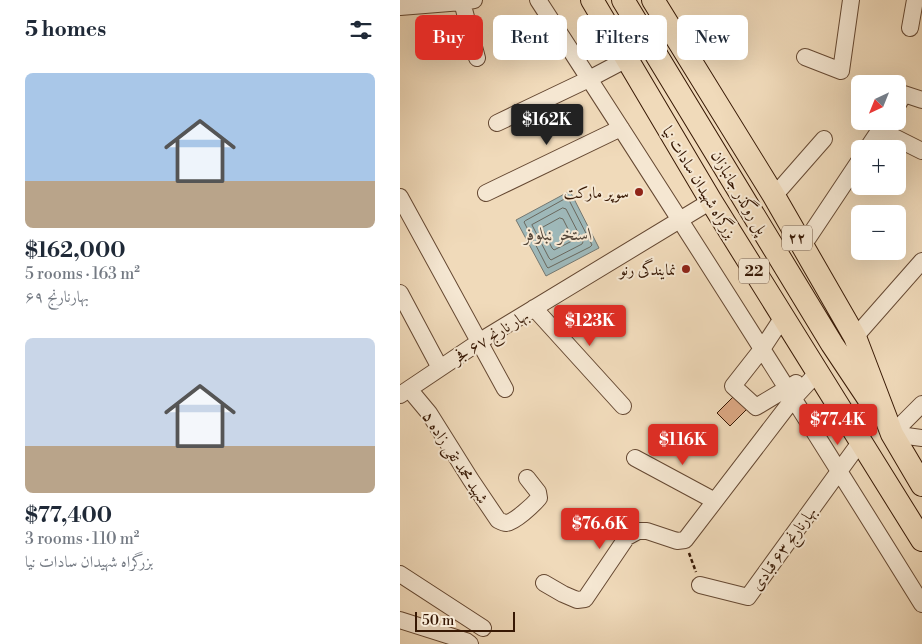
<!DOCTYPE html>
<meta charset="utf-8">
<style>
body{margin:0;font-family:"Libre Bodoni",Amiri,serif;background:#f2f2f3;color:#1f2937;height:100vh;display:flex;flex-direction:column;font-size:19px;white-space:nowrap}
*{box-sizing:border-box;margin:0}
p{font-size:16px;color:#747a83}
.icon{flex:none;width:28px;height:28px;fill:none;stroke:currentColor;stroke-width:2;stroke-linecap:round;stroke-linejoin:round}
.map{position:relative;flex:1;overflow:hidden}
.details{display:flex;flex-direction:column;background:#fff;width:400px}
.details>*{flex:none}
.guide{position:absolute;left:15px;top:15px;width:431px;height:45px;display:flex;gap:10px}
.needle{width:32px;rotate:223deg}
.fabs{position:absolute;left:451px;top:75px;display:grid;gap:10px}
.fabs a{display:grid;place-items:center;width:55px;height:55px;border-radius:8px;background:#fff;box-shadow:0 5px 20px #0002;font-size:25px}
.scale{position:absolute;left:15px;bottom:12px;width:100px;box-sizing:border-box;padding-left:5px;border:2px solid #371804;border-top:0;font-size:14px;line-height:18px;white-space:nowrap;color:#371804;-webkit-text-stroke:4px #f5e7d2;paint-order:stroke}
.price{position:absolute;translate:-50% -42px;padding:0 11px;border-radius:5px;background:#d93025;color:#fff;font-size:16px;line-height:32px;filter:drop-shadow(0 1px 2px #0008)}
.price::after{content:'';position:absolute;left:50%;top:30px;width:15px;height:11px;margin-left:-8px;background:inherit;clip-path:polygon(0 0,100% 0,50% 100%)}
.price.active{background:#222;color:#fff}
ul{padding:0;list-style:none}
li{display:grid;align-content:center;gap:10px;height:265px;padding:0 25px}
li span{display:grid;place-items:center;height:155px;border-radius:8px;color:#555}
li>.icon{margin-inline-start:auto}
span .icon{width:90px;height:90px;fill:#fffc;stroke-width:1}
li b{font-size:21px}
h2{display:flex;justify-content:space-between;align-items:center;height:60px;padding:0 25px;font-size:21px}
.tag{padding:0 18px;border-radius:8px;background:#fff;box-shadow:0 5px 20px #0002;font-size:18px;line-height:45px}
.tag.active{background:#d93025;color:#fff}
main{display:flex;flex:1;min-height:0}
.map>svg:first-child{display:block}
.water{fill:#9eb8b9;stroke:#757871}
.lines{fill:none;stroke-linecap:round;stroke-linejoin:round}
.shore{stroke:#6a685e;stroke-width:1}
.building{fill:#dca884;stroke:#371804}
.minor-casing{stroke:#654832;stroke-width:18}
.highway-casing{stroke:#371804;stroke-width:24}
.path{stroke:#371804;stroke-width:2.5;stroke-dasharray:4 2.5;stroke-linecap:butt}
.minor{stroke:#f5e7d2;stroke-width:16}
.highway{stroke:#f0daba;stroke-width:22}
.poi-dot{fill:#8f2418;stroke:#f5e7d2;stroke-width:2}
.labels{text-anchor:middle;stroke-width:4;stroke-linejoin:round;paint-order:stroke}
.shield{fill:#f5e7d2;stroke:#705642;stroke-width:1}
.shield-label{font-size:15px;font-weight:bold;fill:#371804}
.street-label{font-size:16px;fill:#371804;stroke:#f5e7d2}
.poi-label{font-size:16px;fill:#371804;stroke:#f5e7d2;text-anchor:end}
.water-label{font-size:18px;font-style:italic;fill:#56483a;stroke:#f5e7d2}
</style>
<main>
<section class="details">
<h2>5 homes<svg class="icon" aria-label="filters" viewBox="0 0 24 24"><path d="M4 7h16M4 17h16"/><circle cx="9" cy="7" r="2"/><circle cx="15" cy="17" r="2"/></svg></h2>
<ul>
<li><span style="background:linear-gradient(#a9c7e8 70%,#b9a48a 0)"><svg class="icon" aria-label="home" viewBox="0 0 24 24"><path d="M3 11l9-7 9 7M6 9v11h12V9"/></svg></span><div><b>$162,000</b><p>5 rooms · 163 m²</p><p>بهارنارنج ۶۹</p></div></li>
<li><span style="background:linear-gradient(#c9d6e8 70%,#b9a48a 0)"><svg class="icon" aria-label="home" viewBox="0 0 24 24"><path d="M3 11l9-7 9 7M6 9v11h12V9"/></svg></span><div><b>$77,400</b><p>3 rooms · 110 m²</p><p>بزرگراه شهیدان سادات نیا</p></div></li>
</ul>
</section>
<div class="map">
<svg width="522" height="644" viewBox="0 0 522 644">
<rect width="100%" height="100%" fill="#f0daba"/>
<filter id="stains"><feTurbulence type="fractalNoise" baseFrequency=".004" numOctaves="4"/><feColorMatrix values="0 0 0 0 .2 0 0 0 0 .09 0 0 0 0 .02 0 0 0 .5 -.17"/></filter>
<radialGradient id="worn" r=".72"><stop offset=".6" stop-color="#630" stop-opacity="0"/><stop offset="1" stop-color="#630" stop-opacity=".3"/></radialGradient>
<path class="water" d="M 170,191 L 199,248 L 146,276 L 116,220 Z"/>
<g class="lines">
<path class="shore" d="M 165,199 L 169,200 L 192,245 L 190,247 L 148,268 L 147,267 L 124,222 L 125,221 Z
M 163,208 L 166,209 L 183,242 L 182,244 L 151,260 L 149,258 L 132,225 Z
M 160,218 L 163,219 L 173,239 L 172,241 L 154,250 L 152,248 L 142,228 Z"/>
</g>
<path class="building" d="M 335,395 L 348,408 L 330,426 L 317,413 Z"/>
<g class="lines">
<g class="minor-casing">
<path id="minor" d="M 138,0 C 268,200 396,401 522,604
M 62,2 L 77,58
M 0,7 L 62,2 L 74,0
M 510,28 L 515,0
M 405,57 L 441,71 L 451,0
M 498,104 L 504,94 L 522,100
M 97,123 L 189,79 L 227,59
M 480,130 L 522,151
M 467,149 L 485,122
M 86,193 L 221,128
M 374,196 L 424,139
M 0,197 L 105,389
M 402,247 L 460,160
M 0,293 L 40,368
M 134,308 L 223,406
M 383,317 L 362,349 L 333,386 L 356,407 L 396,383
M 455,337 L 522,261
M 9,389 L 29,413 L 71,480 L 98,520 C 100,521 104,523 106,523 C 115,522 133,505 139,498 L 138,492 L 127,478
M 0,395 L 85,338 L 311,201
M 492,434 L 522,404
M 492,434 L 522,438
M 235,458 L 315,501
M 0,574 L 83,628
M 144,583 L 163,594 L 177,600 L 185,599 L 227,537 L 238,531 L 247,531 L 277,541 L 285,540 L 393,399 L 418,372
M 300,585 L 348,597 L 461,441
M 0,620 L 66,641 L 70,644"/>
</g>
<g class="highway-casing">
<path id="highway" d="M 192,0 L 311,201 L 522,540
M 223,0 L 432,344 L 468,398
M 253,0 L 374,196 L 455,337 L 492,434 L 522,485"/>
</g>
<path class="path" d="M 289,553 L 296,572"/>
<use href="#minor" class="minor"/>
<use href="#highway" class="highway"/>
</g>
<g class="poi-dot">
<circle cx="239" cy="192" r="5"/>
<circle cx="286" cy="269" r="5"/>
</g>
<g class="labels">
<g class="shield">
<rect x="382" y="225.5" width="30" height="25" rx="4"/>
<rect x="339" y="258.5" width="30" height="25" rx="4"/>
</g>
<g class="shield-label">
<text x="397" y="243">۲۲</text>
<text x="354" y="276">22</text>
</g>
<g class="street-label">
<text transform="translate(300 182) rotate(59)" y="6">بزرگراه شهیدان سادات نیا</text>
<text transform="translate(340 192) rotate(59)" y="6">پل روگذر جانبازان</text>
<text transform="translate(90 336) rotate(-32)" y="6">بهار نارنج ۶۷ فجر</text>
<text transform="translate(56 457) rotate(57)" y="6">شهید محمد تقی زاده ۵</text>
<text transform="translate(383 548) rotate(-54)" y="6">بهارنارنج ۶۳ قبادی</text>
</g>
<g class="poi-label">
<text x="229" y="198">سوپر مارکت</text>
<text x="276" y="275">نمایندگی رنو</text>
</g>
<g class="water-label">
<text x="158" y="240">استخر نبلوفر</text>
</g>
</g>
<rect width="100%" height="100%" filter="url(#stains)"/>
<rect width="100%" height="100%" fill="url(#worn)"/>
</svg>
<div class="fabs">
<a><svg class="needle" viewBox="-14 -14 28 28"><path d="M0-13l5 13h-10z" fill="#e53935"/><path d="M0 13l5-13h-10z" fill="#747a83"/></svg></a>
<a>+</a>
<a>−</a>
</div>
<div class="scale">50 m</div>
<b class="price active" style="left:147px;top:146px">$162K</b>
<b class="price" style="left:190px;top:347px">$123K</b>
<b class="price" style="left:438px;top:446px">$77.4K</b>
<b class="price" style="left:283px;top:466px">$116K</b>
<b class="price" style="left:200px;top:550px">$76.6K</b>
<div class="guide">
<a class="tag active">Buy</a>
<a class="tag">Rent</a>
<a class="tag">Filters</a>
<a class="tag">New</a>
</div>
</div>
</main>
